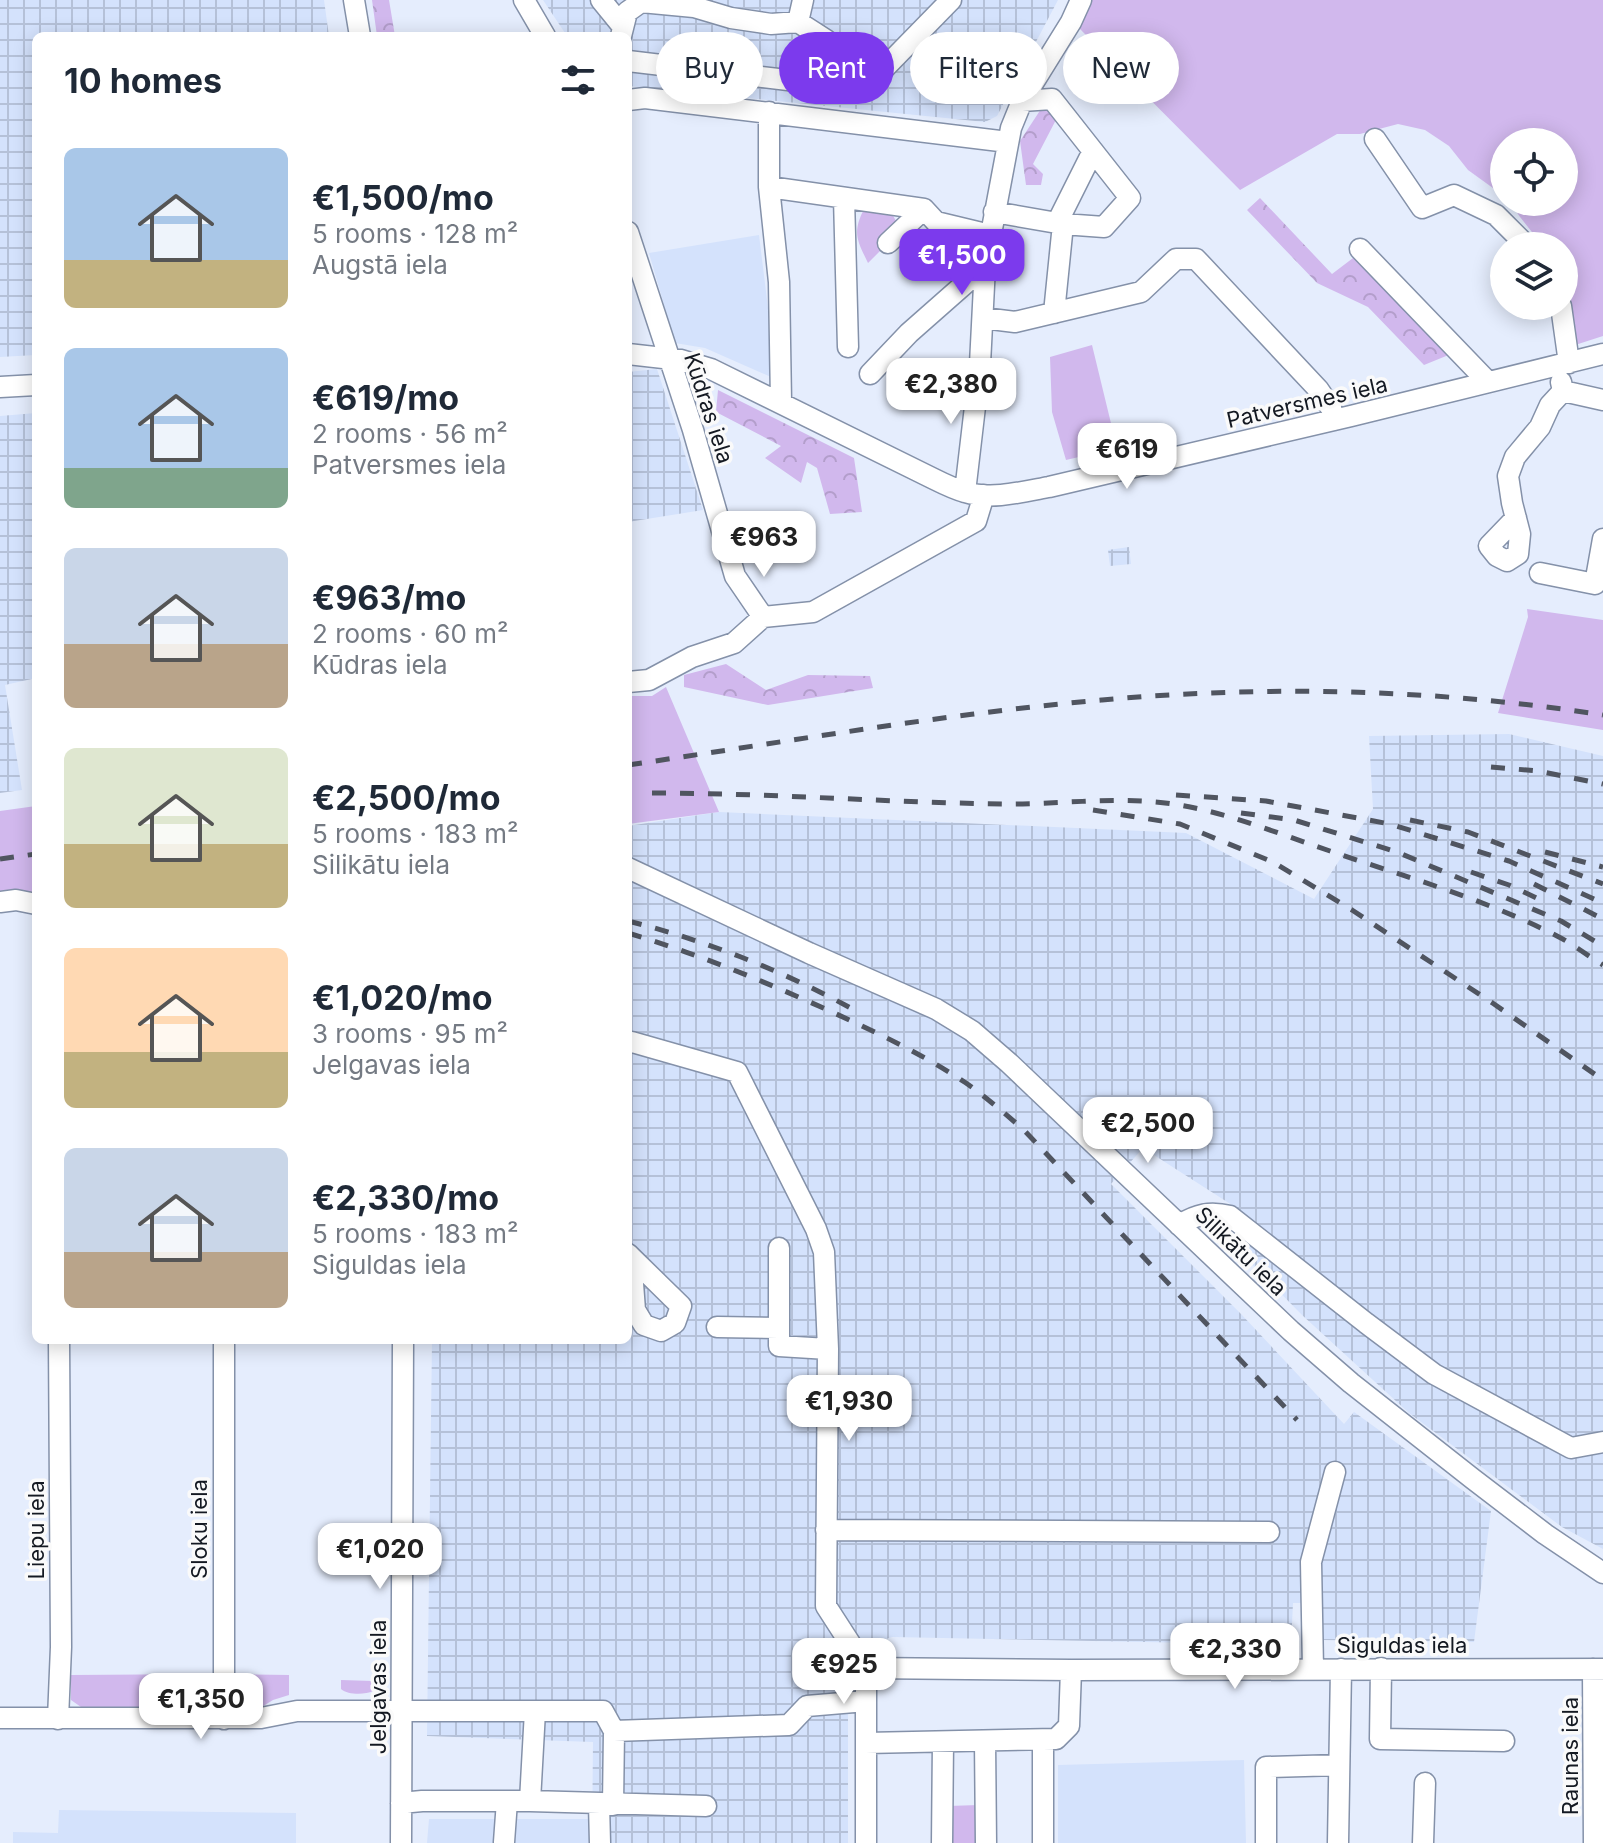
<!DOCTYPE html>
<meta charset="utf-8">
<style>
body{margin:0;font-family:Inter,sans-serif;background:#f2f2f3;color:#1f2937;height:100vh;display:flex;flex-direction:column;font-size:30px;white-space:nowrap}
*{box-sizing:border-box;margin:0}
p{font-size:26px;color:#747a83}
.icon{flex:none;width:44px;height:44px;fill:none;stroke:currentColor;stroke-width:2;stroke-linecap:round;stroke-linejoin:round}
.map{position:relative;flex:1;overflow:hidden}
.details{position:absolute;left:32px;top:32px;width:600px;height:1312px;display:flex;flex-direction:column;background:#fff;border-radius:12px;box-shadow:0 4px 20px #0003}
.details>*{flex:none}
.banner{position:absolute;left:656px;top:32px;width:760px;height:72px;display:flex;gap:16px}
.fabs{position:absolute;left:1490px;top:128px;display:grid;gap:16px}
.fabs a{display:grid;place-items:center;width:88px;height:88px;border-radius:50%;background:#fff;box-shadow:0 4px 20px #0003;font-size:40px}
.price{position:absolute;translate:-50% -68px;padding:0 18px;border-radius:16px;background:#fff;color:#222;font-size:26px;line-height:52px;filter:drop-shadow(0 2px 4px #0008)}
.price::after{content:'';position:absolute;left:50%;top:48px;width:24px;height:18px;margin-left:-12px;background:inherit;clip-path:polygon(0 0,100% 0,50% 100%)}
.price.current{background:#7c3aed;color:#fff}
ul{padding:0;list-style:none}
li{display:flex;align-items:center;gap:24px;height:200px;padding:0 32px}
li span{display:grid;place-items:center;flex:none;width:224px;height:160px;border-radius:12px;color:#555}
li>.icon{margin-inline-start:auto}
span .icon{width:96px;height:96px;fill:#fffc;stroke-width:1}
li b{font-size:34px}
h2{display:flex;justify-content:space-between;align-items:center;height:96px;padding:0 32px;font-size:34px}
.tag{padding:0 28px;border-radius:36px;background:#fff;box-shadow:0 4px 20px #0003;font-size:28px;line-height:72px}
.tag.current{background:#7c3aed;color:#fff}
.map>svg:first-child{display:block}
.built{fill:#d4e2fc}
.industrial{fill:url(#industrial-grid)}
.green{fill:#d1b8ed}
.forest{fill:url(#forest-crowns)}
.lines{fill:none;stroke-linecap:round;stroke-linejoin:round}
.minor-casing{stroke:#8491a9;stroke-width:23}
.minor{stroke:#fff;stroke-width:20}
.rail{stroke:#505560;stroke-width:5;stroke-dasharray:14 14;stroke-linecap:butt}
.labels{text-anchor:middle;stroke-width:7;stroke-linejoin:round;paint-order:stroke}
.street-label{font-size:22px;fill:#141922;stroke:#fafafa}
</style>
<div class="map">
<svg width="1603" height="1843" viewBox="0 0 1603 1843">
<defs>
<pattern id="industrial-grid" width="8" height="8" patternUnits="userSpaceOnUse" patternTransform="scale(2)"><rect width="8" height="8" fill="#d4e2fc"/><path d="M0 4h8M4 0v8" fill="none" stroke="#b5c1d8"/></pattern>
<pattern id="forest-crowns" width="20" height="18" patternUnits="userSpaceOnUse" patternTransform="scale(2)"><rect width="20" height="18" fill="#d1b8ed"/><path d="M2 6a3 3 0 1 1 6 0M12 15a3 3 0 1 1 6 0" fill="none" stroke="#b39ecb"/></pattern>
</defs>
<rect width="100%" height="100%" fill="#e5edfd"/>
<path class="built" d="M 759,235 L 768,308 L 771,377 L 705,348 L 675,343 L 649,253 Z
M 1244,1760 L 1246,1843 L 1058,1843 L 1058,1765 Z
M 59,1810 L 296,1813 L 296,1843 L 13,1843 L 13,1832 L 58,1833 Z
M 429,1819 L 592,1819 L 592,1843 L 427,1843 Z"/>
<path class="industrial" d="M 0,0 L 324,0 L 329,36 L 36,36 L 36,355 L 0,357 Z
M 543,0 L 1058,0 L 997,116 L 985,122 L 628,86 L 628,36 L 567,36 Z
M 657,369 L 703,510 L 628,522 L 628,372 Z
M 36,413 L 36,678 L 5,685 L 22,790 L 0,793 L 0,416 Z
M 1129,547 L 1131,564 L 1110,566 L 1108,550 Z
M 1509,734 L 1603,756 L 1603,1549 L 1562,1527 L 1409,1413 L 1302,1315 L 1230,1242 L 1222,1230 L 1235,1207 L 1143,1148 L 1111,1184 L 1242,1315 L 1344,1424 L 1354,1412 L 1491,1511 L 1474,1642 L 1322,1640 L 1323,1603 L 1293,1603 L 1291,1645 L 892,1637 L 848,1652 L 848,1843 L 592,1843 L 593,1742 L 427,1736 L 432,1340 L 628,1340 L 628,826 L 719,812 L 1186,833 L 1314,899 L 1373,809 L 1369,736 Z"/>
<path class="green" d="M 1092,0 L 1603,0 L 1603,336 L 1572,346 L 1564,301 L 1564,246 L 1543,246 L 1520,217 L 1510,202 L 1564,202 L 1564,142 L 1504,142 L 1504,196 L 1468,170 L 1449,146 L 1425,130 L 1398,124 L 1360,134 L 1337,134 L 1240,190 L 1077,26 Z
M 864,209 L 891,212 L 896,221 L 879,238 L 886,245 L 868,263 C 857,240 852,233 864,209 Z
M 1092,345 L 1117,448 L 1066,460 L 1052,412 L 1050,357 Z
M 1527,609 L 1603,620 L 1603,730 L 1498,713 L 1528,617 Z
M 666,687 L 719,812 L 628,824 L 628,696 L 652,696 Z
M 36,806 L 36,901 L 0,897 L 0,811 Z
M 217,1674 L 217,1698 L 207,1707 L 81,1707 L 71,1700 L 71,1675 Z
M 229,1674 L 289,1675 L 289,1695 L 273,1700 L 260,1708 L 240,1707 L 229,1694 Z
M 341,1680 L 373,1681 L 373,1691 C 365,1695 348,1695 341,1689 Z
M 979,1805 L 980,1843 L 949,1843 L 948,1806 Z"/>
<path class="forest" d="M 372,0 L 389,0 L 395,36 L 377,36 Z
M 1041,109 L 1059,114 L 1033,164 L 1043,174 L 1041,185 L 1026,185 L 1020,141 Z
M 1260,198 L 1332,274 L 1357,255 L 1451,354 L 1424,365 L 1368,307 L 1317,283 L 1247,210 Z
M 718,390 L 854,458 L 862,512 L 830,514 L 817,468 L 807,462 L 801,483 L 765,458 L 781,446 L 716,412 Z
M 726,664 L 766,690 L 808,675 L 870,676 L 873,688 L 768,705 L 684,687 L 684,675 Z"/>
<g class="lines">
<g class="minor-casing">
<path id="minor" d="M 354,0 L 360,36
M 524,0 L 545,36
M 601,0 L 623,27
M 798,22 L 803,0
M 621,36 L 627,12 L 641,2 L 694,7 L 731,18 L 771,24 L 798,22 L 826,40 L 821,84
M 628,61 L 821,84 L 865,88 L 951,0
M 628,100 L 645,98 L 1008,142
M 769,112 L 769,187 L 779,282 L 781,402
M 1375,139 L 1422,208 L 1454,195 L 1496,215 L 1527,246
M 769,187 L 924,209 L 936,222 L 990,235
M 844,198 L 848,347
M 994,212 L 1063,224 L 1104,227 L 1130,198 L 1052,99 L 1022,101
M 1057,223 L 1093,151
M 628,232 L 693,430 L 735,576 L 763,617 L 813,612 L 976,521 L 984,495
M 888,243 L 924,209
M 1360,249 L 1488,382
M 1561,306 L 1569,363
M 1054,313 L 1063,224
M 983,318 L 1015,322 L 1141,292 L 1176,259 L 1196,259 L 1318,389 L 1331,408 L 1334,420
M 628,354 L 681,360 L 711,369 L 934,479 C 944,484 954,489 965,492 C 991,500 1022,492 1049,487 L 1351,416 L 1603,354
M 870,374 L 909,333 L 985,266
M 1561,382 L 1563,391 L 1603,400
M 0,387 L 36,385
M 965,492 L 980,364 L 985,266 L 1011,128 L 1022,101 L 1071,22 L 1081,0
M 1516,518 L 1489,546 L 1497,556 L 1507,561 L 1518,554 L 1520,534 L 1512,503 L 1508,476 L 1515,457 L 1540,427 L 1550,405 L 1563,391
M 1540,573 L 1595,584 L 1603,539
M 628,682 L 649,680 L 692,657 L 734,643 L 763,617
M 628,868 L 809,953 L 936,1009 L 972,1031 L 1009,1063 L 1291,1331 L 1351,1383 L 1473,1479 L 1545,1534 L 1603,1573
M 0,902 L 16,900 L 36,904
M 628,1043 L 632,1042 L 737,1072 L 816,1229 L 824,1252 L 828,1349 L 826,1606 L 866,1668
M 1179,1225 C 1197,1214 1210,1211 1230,1216 L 1366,1323 L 1434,1374 L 1571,1448 L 1603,1442
M 779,1248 L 779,1346 L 828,1349
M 628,1254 L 631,1257 L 681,1306 L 675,1323 L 661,1331 L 644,1325 L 635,1310 L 631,1257
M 717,1327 L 779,1328
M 224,1340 L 224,1719
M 826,1530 L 1269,1532
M 866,1668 L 1071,1670 L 1603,1669
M 866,1668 L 866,1843
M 1381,1668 L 1380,1739 L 1504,1741
M 1313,1669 L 1311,1562 L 1335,1472
M 1593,1669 L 1594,1843
M 0,1718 L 261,1718 L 297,1711 L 603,1711 L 614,1731 L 789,1725 L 807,1706 L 866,1701
M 58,1719 L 61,1647 L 59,1340
M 1043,1740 L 1043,1843
M 985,1741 L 986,1843
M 866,1743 L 1056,1739 L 1069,1726 L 1071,1670
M 530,1801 L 535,1711
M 401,1803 L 422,1801 L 530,1801 L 706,1806
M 599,1804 L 600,1843
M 613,1805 L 614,1731
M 504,1842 L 507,1801
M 401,1843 L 403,1340
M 942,1843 L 943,1742
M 1266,1843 L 1266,1767 L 1339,1765
M 1338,1843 L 1341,1669
M 1423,1843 L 1425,1783"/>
</g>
<use href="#minor" class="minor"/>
<path class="rail" d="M 628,765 C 786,742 943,714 1102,700 C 1268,685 1438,689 1603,715
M 1491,767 L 1538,771 L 1603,784
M 652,793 C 772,793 891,803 1010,804 C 1064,804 1119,796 1173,804 C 1227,812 1279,834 1330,851 C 1406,877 1485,899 1557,936 C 1573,944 1588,956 1603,965
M 1176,795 L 1266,801 L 1390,824 L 1509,861 L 1603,903
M 1093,810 L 1180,824 L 1273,862 L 1352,910 L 1494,1004 L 1603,1080
M 1241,813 L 1294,820 L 1397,852 L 1561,921 L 1603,946
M 1410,820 L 1468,832 L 1603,884
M 1545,852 L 1603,867
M 0,859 L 36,854
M 1471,872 L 1509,885 L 1545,902
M 1534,884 L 1603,919
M 628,921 C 708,941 786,972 858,1012
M 628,933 C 698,954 766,982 832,1012 C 878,1033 924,1055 966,1083 C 986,1097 1004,1113 1023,1129 L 1297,1420"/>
</g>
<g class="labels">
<g class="street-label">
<text transform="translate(1307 402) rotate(-13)" y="8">Patversmes iela</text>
<text transform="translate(709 408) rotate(72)" y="8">Kūdras iela</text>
<text transform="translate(1241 1251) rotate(44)" y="8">Silikātu iela</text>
<text transform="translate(199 1529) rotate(-90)" y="8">Sloku iela</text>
<text transform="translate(36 1530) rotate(-90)" y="8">Liepu iela</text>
<text x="1402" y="1653">Siguldas iela</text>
<text transform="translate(378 1687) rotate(-90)" y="8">Jelgavas iela</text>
<text transform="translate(1570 1756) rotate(-90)" y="8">Raunas iela</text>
</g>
</g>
</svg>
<div class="fabs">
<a><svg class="icon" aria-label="locate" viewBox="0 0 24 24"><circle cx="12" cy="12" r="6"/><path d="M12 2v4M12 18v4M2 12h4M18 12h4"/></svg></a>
<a><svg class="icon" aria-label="layers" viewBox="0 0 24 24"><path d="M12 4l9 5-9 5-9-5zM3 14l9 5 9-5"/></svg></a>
</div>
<b class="price current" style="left:962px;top:297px">€1,500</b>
<b class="price" style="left:951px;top:426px">€2,380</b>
<b class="price" style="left:1127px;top:491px">€619</b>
<b class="price" style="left:764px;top:579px">€963</b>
<b class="price" style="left:1148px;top:1165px">€2,500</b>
<b class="price" style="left:849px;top:1443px">€1,930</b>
<b class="price" style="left:380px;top:1591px">€1,020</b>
<b class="price" style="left:1235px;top:1691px">€2,330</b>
<b class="price" style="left:844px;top:1706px">€925</b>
<b class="price" style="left:201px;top:1741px">€1,350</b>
<div class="banner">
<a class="tag">Buy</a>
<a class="tag current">Rent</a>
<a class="tag">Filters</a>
<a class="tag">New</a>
</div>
<section class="details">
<h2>10 homes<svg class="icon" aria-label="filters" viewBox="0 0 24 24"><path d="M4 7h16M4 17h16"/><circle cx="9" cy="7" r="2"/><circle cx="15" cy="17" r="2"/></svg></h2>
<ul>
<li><span style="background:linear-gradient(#a9c7e8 70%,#c2b280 0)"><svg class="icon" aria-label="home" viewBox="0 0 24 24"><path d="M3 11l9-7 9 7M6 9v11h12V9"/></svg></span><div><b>€1,500/mo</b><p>5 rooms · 128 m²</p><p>Augstā iela</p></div></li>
<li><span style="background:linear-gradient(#a9c7e8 75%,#7fa58c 0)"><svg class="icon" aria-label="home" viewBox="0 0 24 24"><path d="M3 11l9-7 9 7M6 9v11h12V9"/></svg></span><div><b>€619/mo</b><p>2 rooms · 56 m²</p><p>Patversmes iela</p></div></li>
<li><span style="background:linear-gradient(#c9d6e8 60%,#b9a48a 0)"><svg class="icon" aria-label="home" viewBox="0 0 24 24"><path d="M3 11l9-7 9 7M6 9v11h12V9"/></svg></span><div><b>€963/mo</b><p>2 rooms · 60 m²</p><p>Kūdras iela</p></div></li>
<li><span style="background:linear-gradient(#dfe7d0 60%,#c2b280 0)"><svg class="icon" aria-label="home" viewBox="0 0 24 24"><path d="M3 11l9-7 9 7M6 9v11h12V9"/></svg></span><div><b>€2,500/mo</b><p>5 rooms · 183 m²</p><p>Silikātu iela</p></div></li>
<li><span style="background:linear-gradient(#ffd9b3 65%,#c2b280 0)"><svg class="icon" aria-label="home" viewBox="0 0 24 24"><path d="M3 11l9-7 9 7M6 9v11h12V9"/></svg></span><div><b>€1,020/mo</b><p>3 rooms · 95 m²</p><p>Jelgavas iela</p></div></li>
<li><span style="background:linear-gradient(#c9d6e8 65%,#b9a48a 0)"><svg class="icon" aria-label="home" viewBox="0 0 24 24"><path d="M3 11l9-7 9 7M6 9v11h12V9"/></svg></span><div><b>€2,330/mo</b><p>5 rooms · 183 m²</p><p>Siguldas iela</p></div></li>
</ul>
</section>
</div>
